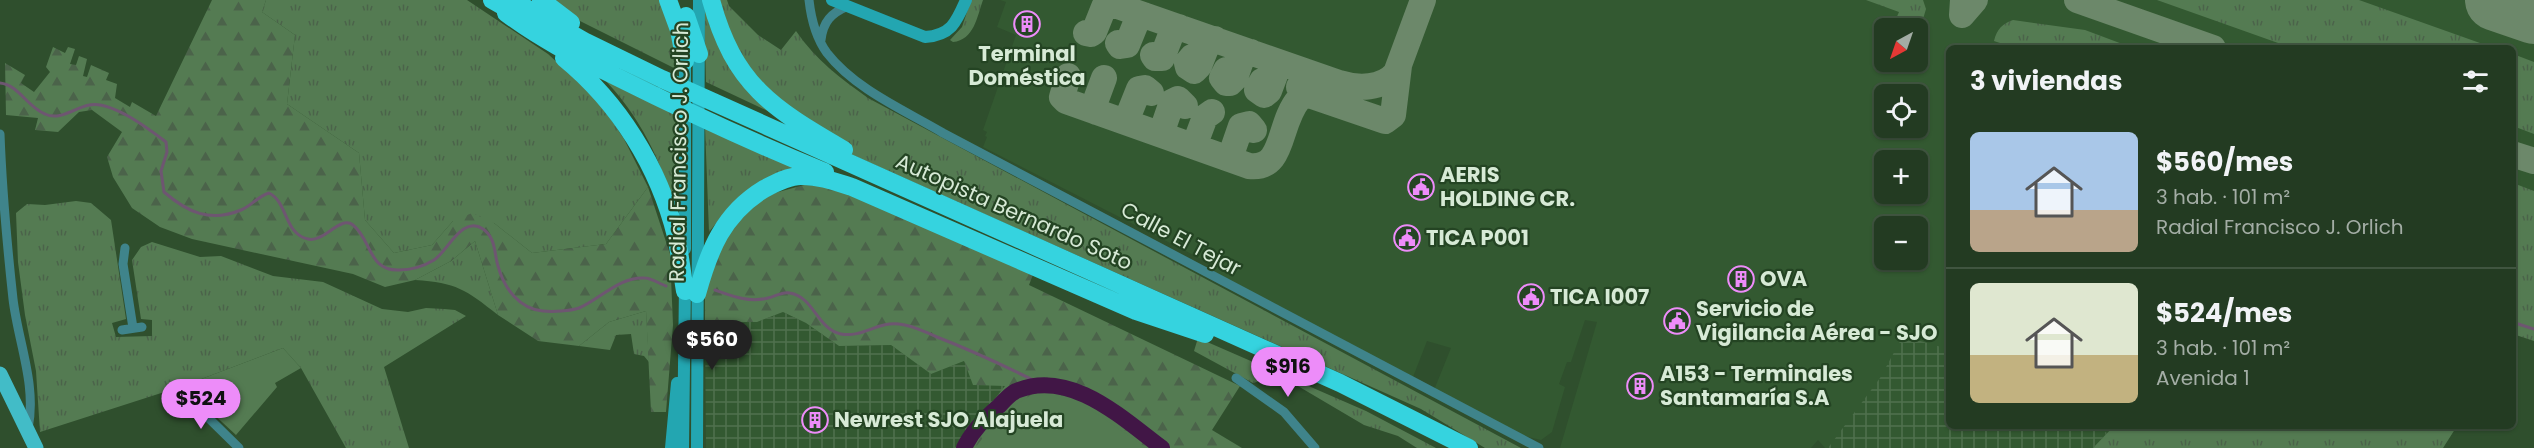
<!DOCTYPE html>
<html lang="es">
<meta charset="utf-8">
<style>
body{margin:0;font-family:Poppins,sans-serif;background:#2f462f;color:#f1f3f6;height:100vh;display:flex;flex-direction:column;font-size:22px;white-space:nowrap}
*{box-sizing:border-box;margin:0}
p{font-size:20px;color:#a3ada5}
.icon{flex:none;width:33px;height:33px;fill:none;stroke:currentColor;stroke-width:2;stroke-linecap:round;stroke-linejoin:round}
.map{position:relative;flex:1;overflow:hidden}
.drawer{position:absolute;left:1946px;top:45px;width:570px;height:384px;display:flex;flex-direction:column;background:#233b22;border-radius:9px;box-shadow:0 2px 4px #0004,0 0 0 2px #405540}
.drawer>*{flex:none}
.needle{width:39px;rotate:220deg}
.controls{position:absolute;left:1874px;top:18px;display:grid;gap:12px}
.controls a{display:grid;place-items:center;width:54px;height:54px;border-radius:9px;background:#233b22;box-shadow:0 2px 4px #0004,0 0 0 2px #405540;font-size:30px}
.price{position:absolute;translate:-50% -51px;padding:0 14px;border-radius:21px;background:#ed8cf9;color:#111;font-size:20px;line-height:39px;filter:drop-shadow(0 2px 3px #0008)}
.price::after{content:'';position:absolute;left:50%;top:36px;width:18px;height:14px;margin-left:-9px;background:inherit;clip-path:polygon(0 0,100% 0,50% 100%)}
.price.selected{background:#222;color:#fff}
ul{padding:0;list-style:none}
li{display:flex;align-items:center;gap:18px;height:150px;padding:0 24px}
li+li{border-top:2px solid #405540}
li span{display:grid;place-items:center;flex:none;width:168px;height:120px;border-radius:9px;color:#555}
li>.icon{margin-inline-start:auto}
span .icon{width:72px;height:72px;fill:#fffc;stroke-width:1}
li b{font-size:26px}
h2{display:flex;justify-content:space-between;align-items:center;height:72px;padding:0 24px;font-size:26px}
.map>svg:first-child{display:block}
.built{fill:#335931;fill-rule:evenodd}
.industrial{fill:url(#industrial-grid)}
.grass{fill:url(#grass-tufts)}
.forest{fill:url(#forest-firs)}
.park{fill:#547b52}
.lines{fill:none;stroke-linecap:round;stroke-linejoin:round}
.stream{stroke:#6e5671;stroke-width:3}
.river{stroke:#411646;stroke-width:16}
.taxiway{stroke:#6c886a;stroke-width:26}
.runway{stroke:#6c886a;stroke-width:62}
.street{stroke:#3f848b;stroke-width:9}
.secondary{stroke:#23a6b1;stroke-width:12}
.primary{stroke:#42bcc7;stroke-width:15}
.highway{stroke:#35d3df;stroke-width:18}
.labels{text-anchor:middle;stroke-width:4.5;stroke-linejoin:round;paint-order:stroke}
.poi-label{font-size:21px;font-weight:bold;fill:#d7ead6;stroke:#244423;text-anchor:start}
.street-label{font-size:21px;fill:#d7ead6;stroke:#244423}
</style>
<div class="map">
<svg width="2534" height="448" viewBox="0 0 2534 448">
<defs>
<pattern id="industrial-grid" width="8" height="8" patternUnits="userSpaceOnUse" patternTransform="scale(1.5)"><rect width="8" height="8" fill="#335931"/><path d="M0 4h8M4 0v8" fill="none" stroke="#50714e"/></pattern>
<pattern id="grass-tufts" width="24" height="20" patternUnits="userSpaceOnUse" patternTransform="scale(1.5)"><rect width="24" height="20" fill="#547b52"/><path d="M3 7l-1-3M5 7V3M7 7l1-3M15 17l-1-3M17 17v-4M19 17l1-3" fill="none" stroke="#4b634a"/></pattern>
<pattern id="forest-firs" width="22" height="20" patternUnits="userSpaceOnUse" patternTransform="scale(1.5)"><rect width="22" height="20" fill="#547b52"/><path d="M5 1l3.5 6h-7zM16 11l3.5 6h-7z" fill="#4b634a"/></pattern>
</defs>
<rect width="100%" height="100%" fill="#2f4f2d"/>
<path class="built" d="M 1000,0 L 2534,0 L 2534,341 L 2513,334 L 2512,48 L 1948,48 L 1948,426 L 2457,426 L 2443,448 L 1825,448 L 1818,440 L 1811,448 L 1560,448 L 1597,322 L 1585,320 L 1571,362 L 1567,362 L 1559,384 L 1565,387 L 1552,432 L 1541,440 L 1520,435 L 1434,390 L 1451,348 L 1427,341 L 1413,377 L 1211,270 L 1213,265 L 983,147 L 987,137 L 985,136 L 987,132 L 983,130 L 1016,35 L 997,27 L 1006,2 ZM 1884,28 L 1917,28 L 1917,62 L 1884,62 ZM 1884,94 L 1917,94 L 1917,128 L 1884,128 ZM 1884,160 L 1917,160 L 1917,194 L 1884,194 ZM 1884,226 L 1917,226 L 1917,260 L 1884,260 Z"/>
<path class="industrial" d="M 783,312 L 806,323 L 839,346 L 891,345 L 931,374 L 964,361 L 1006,385 L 955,448 L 706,448 L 705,322 L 757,322 Z
M 1903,336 L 1948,349 L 1948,426 L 2096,426 L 2107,433 L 2093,448 L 1828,448 L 1880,378 Z"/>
<path class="grass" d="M 266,0 L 467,0 L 548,54 L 598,100 L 624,139 L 648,187 L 606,244 L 532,253 L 494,223 L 453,221 L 432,245 L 394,253 L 365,220 L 359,153 L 287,104 L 295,35 L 262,12 Z
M 548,0 L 664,0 L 680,71 L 578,20 Z
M 704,0 L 770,112 L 706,82 Z
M 716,0 L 727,0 L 729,6 L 758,35 L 781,50 L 796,31 C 816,60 840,78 868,98 L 1521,448 L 1485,448 L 1421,409 L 837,148 L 752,80 Z
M 971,0 L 983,0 C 977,17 974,40 953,42 L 950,40 L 962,27 Z
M 1866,0 L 1923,0 L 1926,9 L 1917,39 L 1917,28 L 1892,28 L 1899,12 Z
M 2157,0 L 2359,0 L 2494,48 L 2292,48 Z
M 2013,20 L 2085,30 L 2133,48 L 2015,48 L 1994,41 C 1997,29 2002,24 2013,20 Z
M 2513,54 L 2534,62 L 2534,134 L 2513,126 Z
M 601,76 L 677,114 L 677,215 C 662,162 640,115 601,76 Z
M 705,126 L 800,169 L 725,212 L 709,232 Z
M 2513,183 L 2534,191 L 2534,341 L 2513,334 Z
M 76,201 L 91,203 L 111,220 L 126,319 L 112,323 L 116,337 L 152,336 L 152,320 L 141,319 L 132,260 L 141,247 L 152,242 L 200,257 L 221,256 L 273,276 L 323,282 L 382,309 L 408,312 L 426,308 L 444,309 L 455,310 L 466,316 L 384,367 L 409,448 L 346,448 L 301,368 L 283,348 L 183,386 L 40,432 L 36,371 L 25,315 L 18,262 L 16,213 L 27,204 L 45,205 Z
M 475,241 L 498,315 C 465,289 457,283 415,280 L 451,261 Z
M 646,311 L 649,362 L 644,356 L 634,354 L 631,334 L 616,335 L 610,350 L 579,346 L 609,322 Z
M 1198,338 L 1366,411 L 1436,448 L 1417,448 L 1398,436 L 1364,425 L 1286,379 L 1275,377 L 1253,383 L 1194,351 Z
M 2114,426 L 2457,426 L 2443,448 L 2093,448 Z"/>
<path class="forest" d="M 212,0 L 266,0 L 262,12 L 295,35 L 287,104 L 359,153 L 365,220 L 394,253 L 432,245 L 453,221 L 472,213 L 494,223 L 532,253 L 606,244 L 648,187 L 670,254 L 673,325 L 666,412 L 651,412 L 646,311 L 609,322 L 579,346 L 538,341 L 498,315 L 475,241 L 451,261 L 415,280 L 385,287 L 353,274 L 192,239 L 160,227 L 132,208 L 113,177 L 107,157 L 122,132 L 92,110 L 79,112 L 58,132 L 35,130 L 38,118 L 6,115 L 5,63 L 25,75 L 21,83 L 34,92 L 50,72 L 46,67 L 53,47 L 65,53 L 68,47 L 75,49 L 70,64 L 76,65 L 79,56 L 87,59 L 83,76 L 87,77 L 91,65 L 109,73 L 106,80 L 117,84 L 115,98 L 130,107 L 132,102 L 156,116 Z
M 804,185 L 830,186 L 1034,272 L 1029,285 L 1240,386 L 1212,430 L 1242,448 L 955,448 L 1005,386 L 973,385 L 964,361 L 931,374 L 891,345 L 839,346 L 806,323 L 783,312 L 757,322 L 705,322 L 705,285 L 723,234 L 743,213 L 771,194 Z"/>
<path class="park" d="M 283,348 L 301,368 L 275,383 L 277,387 L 236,435 L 183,386 Z
M 1031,395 L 1070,396 L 1147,448 L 975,448 L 1002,413 Z"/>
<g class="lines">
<path class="stream" d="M 0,83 C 19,85 27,107 45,114 C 60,121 74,108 89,105 C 111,100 149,129 166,142 L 167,152 L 161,171 L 164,192 C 187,212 210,223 241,210 C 251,206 257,197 269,193 C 288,202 284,234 308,239 C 324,243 340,215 353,225 C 372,240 368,271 399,270 C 411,270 424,266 434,260 C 448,251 462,215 483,229 C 496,238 494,253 498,266 C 504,288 519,309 543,311 C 553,312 570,311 579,308 C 600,299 620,276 645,278 C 651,278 660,284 666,286
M 715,290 C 732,296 749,303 768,298 C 775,297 782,291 790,293 C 814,297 817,329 841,334 C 862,338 879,321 899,324 C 912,325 925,332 937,337 C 973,351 1007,367 1041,384
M 2512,322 L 2534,329"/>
<path class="river" d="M 964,448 C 971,433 986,417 999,406 C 1004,401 1010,394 1016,391 C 1070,368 1122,418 1162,448"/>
<path class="taxiway" d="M 1963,0 L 1962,15 L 1975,0
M 2077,0 L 2213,48
M 1086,33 L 1091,34 L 1094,32 L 1104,7 L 1109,3 L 1339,83 C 1358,89 1382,89 1396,73 L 1423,0
M 1118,43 L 1120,46 L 1127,45 L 1138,18 L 1144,15
M 1153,55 L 1155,58 L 1162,58 L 1172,32 L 1179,27
M 1192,57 L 1187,63 L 1188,67 L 1194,71 L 1199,66 L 1208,43 L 1215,39
M 1226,70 L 1222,78 L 1226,83 L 1230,83 L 1235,78 L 1243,55 L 1251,52
M 1068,76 L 1062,97 L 1066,101 L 1249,166 C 1299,172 1265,83 1339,83
M 1262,81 L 1257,90 L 1264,95 L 1269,91 L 1278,67 L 1284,64
M 1299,87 L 1306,94 L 1385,121 L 1393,115 L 1399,66
M 1096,112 L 1094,105 L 1104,78
M 1131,124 L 1129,114 L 1139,89 L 1145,88 L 1151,93
M 1167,136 L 1162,131 L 1172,102 L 1178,99 L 1185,106
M 1200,148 L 1196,141 L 1205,117 L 1212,112
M 2512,154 L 2534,161
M 1234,160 L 1232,152 L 1241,126 L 1249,124 L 1254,130"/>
<path class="runway" d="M 2496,0 L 2534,13"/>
<path class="street" d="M 809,0 C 811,18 816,38 827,53 C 855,89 904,110 943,133 L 1539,448
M 821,40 C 823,22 831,13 848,6
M 0,134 C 2,189 7,244 13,299 C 18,342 37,385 28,429
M 125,248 L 123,264 L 133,328
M 122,330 L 142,327
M 1236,378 L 1284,412 L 1315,448
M 183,393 L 239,448"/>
<path class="secondary" d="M 832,0 L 925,37 C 951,35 956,23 966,0
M 685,249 L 685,61
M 671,448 L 677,383
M 683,448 L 685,284
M 697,448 L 699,0"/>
<path class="primary" d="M 0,374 L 36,448"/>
<path class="highway" d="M 492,0 L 522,17
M 512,0 L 584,41 L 662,79 L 1340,383 L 1469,448
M 541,0 L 571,23
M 668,0 L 679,30 L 685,61
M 711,0 C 734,85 772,108 844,150
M 506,13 C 542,40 577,57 617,77 C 685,111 754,143 825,172
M 686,16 L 699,54
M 564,58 C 619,103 659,167 676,236 C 680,254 682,273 685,291
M 697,294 C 709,250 723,214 764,189 C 775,183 790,175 803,176 C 820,176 836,182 852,187 L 1136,311 L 1205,334"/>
</g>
<defs>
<g id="building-ring" transform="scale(1.35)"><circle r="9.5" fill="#244423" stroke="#ed8cf9" stroke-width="1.5"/><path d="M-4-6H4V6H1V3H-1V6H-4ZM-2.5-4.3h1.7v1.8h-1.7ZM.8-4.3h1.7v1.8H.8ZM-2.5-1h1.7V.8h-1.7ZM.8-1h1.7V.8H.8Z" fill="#ed8cf9"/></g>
<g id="civic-ring" transform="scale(1.35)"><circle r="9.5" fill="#244423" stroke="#ed8cf9" stroke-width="1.5"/><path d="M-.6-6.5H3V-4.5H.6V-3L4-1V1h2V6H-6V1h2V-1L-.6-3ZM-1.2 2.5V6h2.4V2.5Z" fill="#ed8cf9"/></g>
</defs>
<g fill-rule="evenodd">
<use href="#building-ring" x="1027" y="24"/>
<use href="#civic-ring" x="1421" y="187"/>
<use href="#civic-ring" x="1407" y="238"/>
<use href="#building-ring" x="1741" y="279"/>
<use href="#civic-ring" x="1531" y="297"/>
<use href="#civic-ring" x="1677" y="321"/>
<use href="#building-ring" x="1640" y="386"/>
<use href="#building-ring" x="815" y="420"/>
</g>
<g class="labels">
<g class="poi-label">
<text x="1027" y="61" text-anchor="middle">Terminal<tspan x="1027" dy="24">Doméstica</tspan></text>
<text x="1440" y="182">AERIS<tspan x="1440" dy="24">HOLDING CR.</tspan></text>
<text x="1426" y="245">TICA P001</text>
<text x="1760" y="286">OVA</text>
<text x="1550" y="304">TICA I007</text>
<text x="1696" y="316">Servicio de<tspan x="1696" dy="24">Vigilancia Aérea - SJO</tspan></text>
<text x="1660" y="381">A153 - Terminales<tspan x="1660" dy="24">Santamaría S.A</tspan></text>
<text x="834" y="427">Newrest SJO Alajuela</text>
</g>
<g class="street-label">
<text transform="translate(679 152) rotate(-89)" y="7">Radial Francisco J. Orlich</text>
<text transform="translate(1014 212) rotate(24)" y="7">Autopista Bernardo Soto</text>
<text transform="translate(1181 239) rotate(28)" y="7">Calle El Tejar</text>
</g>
</g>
</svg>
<div class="controls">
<a><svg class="needle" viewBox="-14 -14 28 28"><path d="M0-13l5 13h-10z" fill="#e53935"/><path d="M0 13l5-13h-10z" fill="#a3ada5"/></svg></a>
<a><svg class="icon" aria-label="locate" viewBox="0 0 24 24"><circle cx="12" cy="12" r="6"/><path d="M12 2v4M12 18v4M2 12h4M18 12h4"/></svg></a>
<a>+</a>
<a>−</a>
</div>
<b class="price selected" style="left:712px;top:371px">$560</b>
<b class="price" style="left:1288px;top:398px">$916</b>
<b class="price" style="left:201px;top:430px">$524</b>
<section class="drawer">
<h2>3 viviendas<svg class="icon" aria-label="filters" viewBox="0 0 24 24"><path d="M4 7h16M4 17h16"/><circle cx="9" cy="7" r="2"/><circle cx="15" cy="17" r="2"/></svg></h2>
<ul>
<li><span style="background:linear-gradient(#a9c7e8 65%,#b9a48a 0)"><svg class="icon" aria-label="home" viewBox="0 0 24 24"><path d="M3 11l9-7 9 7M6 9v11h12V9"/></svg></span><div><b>$560/mes</b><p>3 hab. · 101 m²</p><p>Radial Francisco J. Orlich</p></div></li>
<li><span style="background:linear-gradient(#dfe7d0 60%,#c2b280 0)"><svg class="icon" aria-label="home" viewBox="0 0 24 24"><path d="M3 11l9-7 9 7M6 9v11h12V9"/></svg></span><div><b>$524/mes</b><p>3 hab. · 101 m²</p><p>Avenida 1</p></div></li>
</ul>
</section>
</div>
